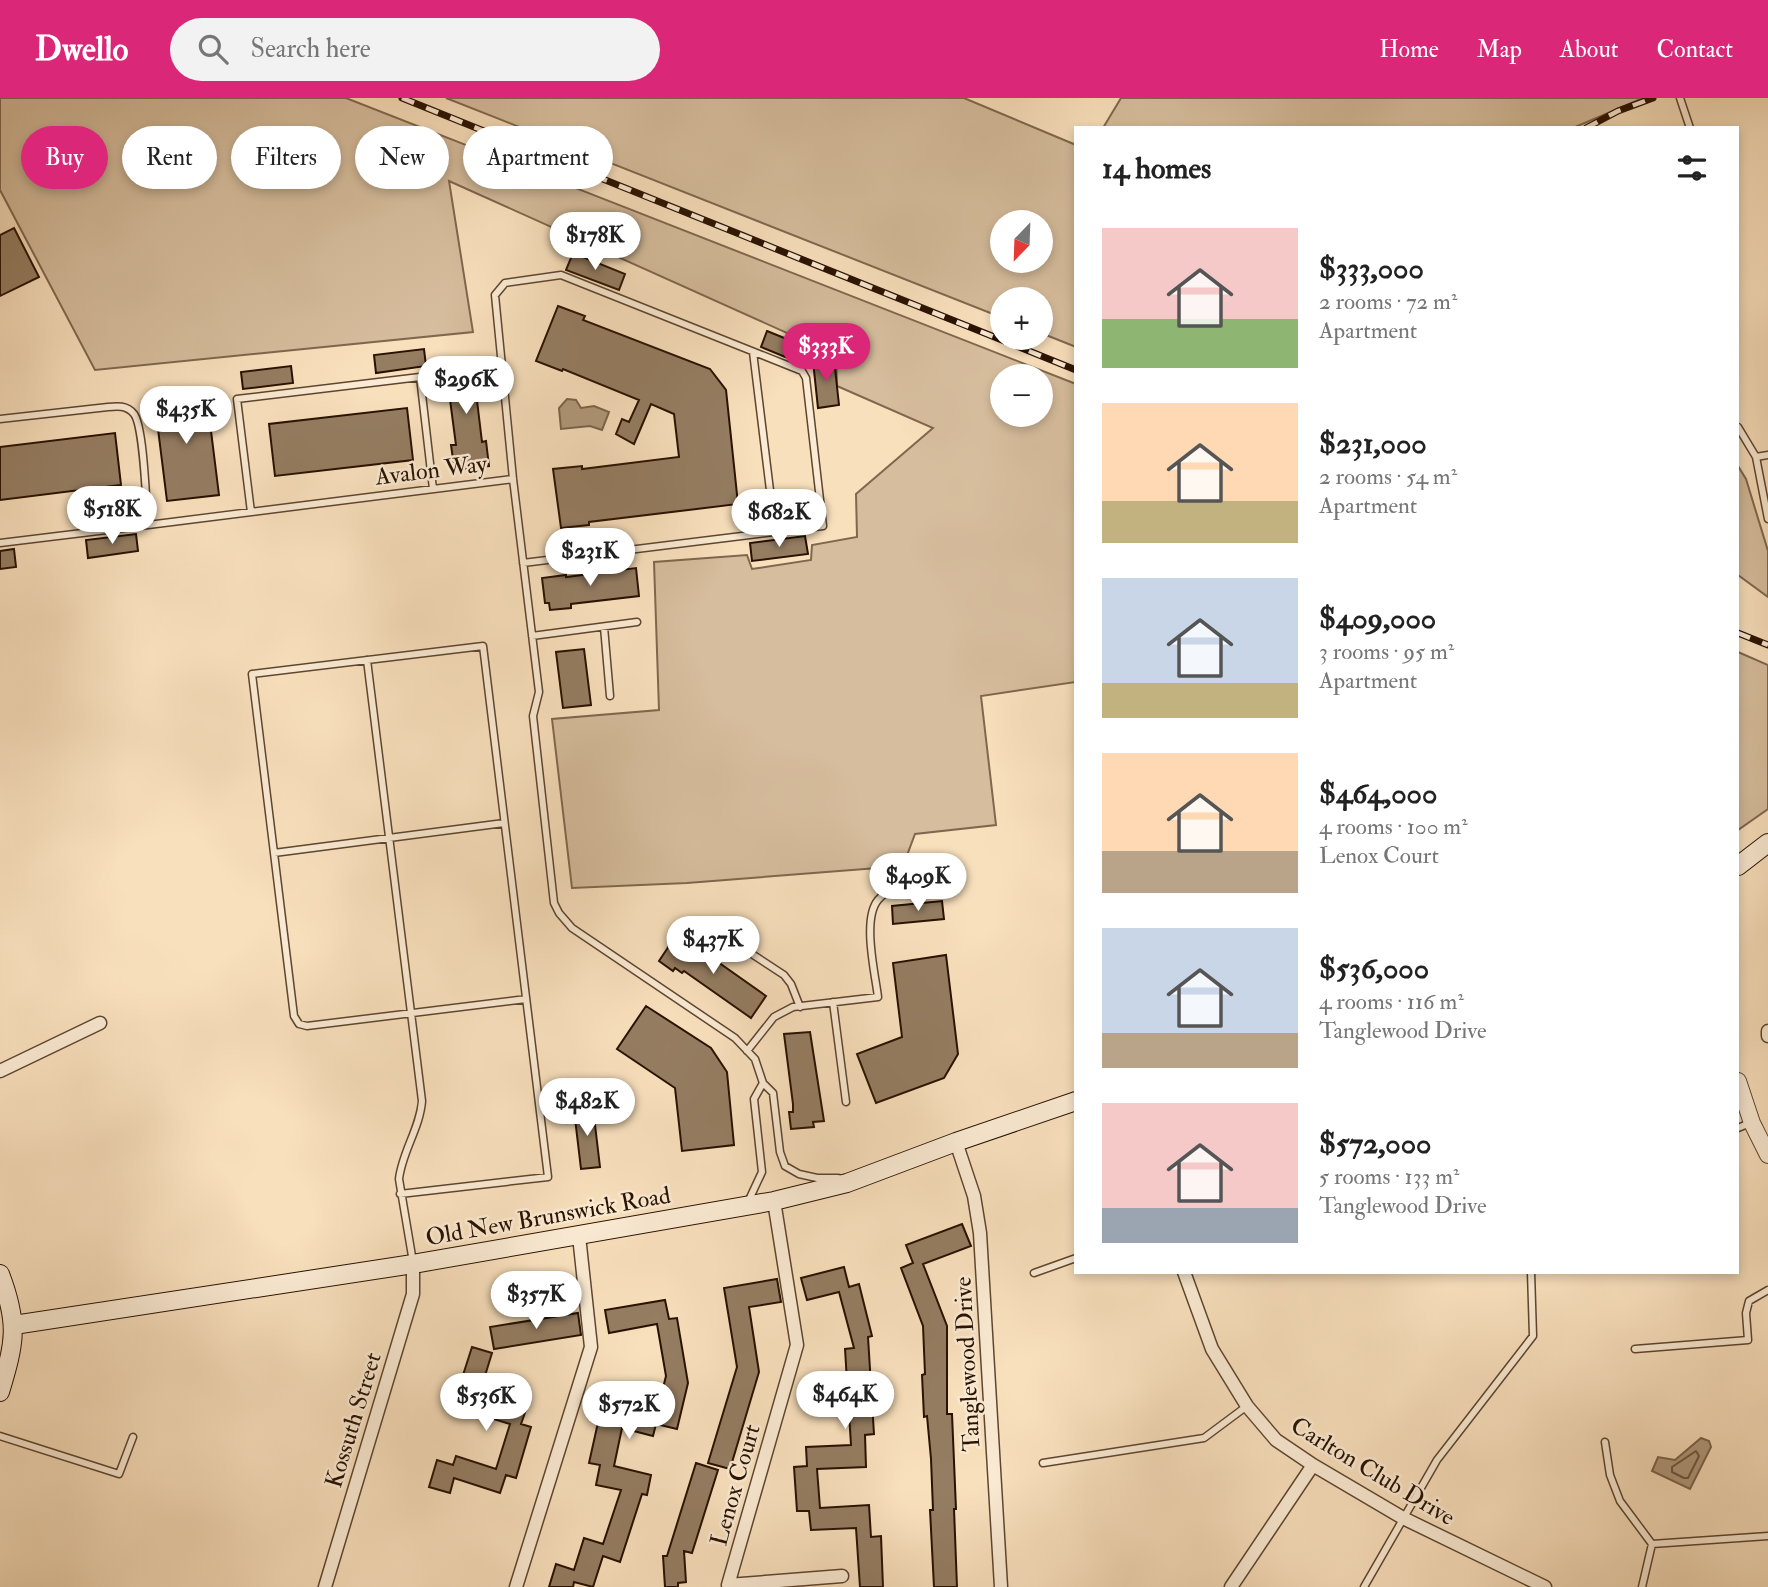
<!DOCTYPE html>
<meta charset="utf-8">
<style>
body{margin:0;font-family:"IM FELL Double Pica",serif;background:#f2f2f2;color:#222;height:100vh;display:flex;flex-direction:column;font-size:26px;white-space:nowrap}
*{box-sizing:border-box;margin:0}
p{font-size:23px;color:#767676}
.icon{flex:none;width:38px;height:38px;fill:none;stroke:currentColor;stroke-width:2;stroke-linecap:round;stroke-linejoin:round}
.map{position:relative;flex:1;overflow:hidden}
.drawer{position:absolute;left:1074px;top:28px;width:665px;height:1148px;display:flex;flex-direction:column;background:#fff;border-radius:0px;box-shadow:0 4px 10px #0003}
.drawer>*{flex:none}
.top-card{position:absolute;left:21px;top:28px;width:665px;height:63px;display:flex;gap:14px}
.needle{width:46px;rotate:203deg}
.controls{position:absolute;left:990px;top:112px;display:grid;gap:14px}
.controls a{display:grid;place-items:center;width:63px;height:63px;border-radius:50%;background:#fff;box-shadow:0 4px 10px #0003;font-size:35px}
.price{position:absolute;translate:-50% -60px;padding:0 16px;border-radius:24px;background:#fff;color:#222;font-size:23px;line-height:46px;filter:drop-shadow(0 2px 4px #0008)}
.price::after{content:'';position:absolute;left:50%;top:42px;width:21px;height:16px;margin-left:-10px;background:inherit;clip-path:polygon(0 0,100% 0,50% 100%)}
.price.current{background:#db2777;color:#fff}
ul{padding:0;list-style:none}
li{display:flex;align-items:center;gap:21px;height:175px;padding:0 28px}
li span{display:grid;place-items:center;flex:none;width:196px;height:140px;border-radius:0px;color:#555}
li>.icon{margin-inline-start:auto}
span .icon{width:84px;height:84px;fill:#fffc;stroke-width:1}
li b{font-size:30px}
h2{display:flex;justify-content:space-between;align-items:center;height:84px;padding:0 28px;font-size:30px}
.tag{padding:0 24px;border-radius:32px;background:#fff;box-shadow:0 4px 10px #0003;font-size:24px;line-height:63px}
.tag.current{background:#db2777;color:#fff}
header{display:flex;align-items:center;gap:42px;box-sizing:border-box;height:98px;padding:0 35px;background:#db2777;color:#fff}
header strong{font-size:33px}
nav{display:flex;gap:38px;margin-inline-start:auto;font-size:24px}
.search{width:490px;height:63px;background:#f2f2f2;display:flex;align-items:center;gap:18px;box-sizing:border-box;padding:0 24px;border-radius:38px;color:#767676;font-size:26px}
.map>svg:first-child{display:block}
.green{fill:#d6bd9d;stroke:#80674e;stroke-width:2;fill-rule:evenodd}
.water{fill:#b29a7d;stroke:#7b634b;stroke-width:2}
.lines{fill:none;stroke-linecap:round;stroke-linejoin:round}
.shore{stroke:#6e563e;stroke-width:2}
.building{fill:#957d62;stroke:#291100;stroke-width:2}
.service-casing{stroke:#5d452f;stroke-width:9}
.minor-casing{stroke:#5d452f;stroke-width:15}
.tertiary-casing{stroke:#5d452f;stroke-width:18}
.secondary-casing{stroke:#291100;stroke-width:20}
.service{stroke:#fbebd4;stroke-width:6}
.minor{stroke:#fbebd4;stroke-width:12}
.tertiary{stroke:#fbebd4;stroke-width:16}
.secondary{stroke:#fbebd4;stroke-width:18}
.rail-casing{stroke:#291100;stroke-width:7}
.rail{stroke:#fbebd4;stroke-width:4.5;stroke-dasharray:13;stroke-linecap:butt}
.labels{text-anchor:middle;stroke-width:5;stroke-linejoin:round;paint-order:stroke}
.street-label{font-size:24px;fill:#291100;stroke:#fbebd4}
</style>
<header>
<strong>Dwello</strong>
<div class="search"><svg class="icon" aria-label="search" viewBox="0 0 24 24"><circle cx="10" cy="10" r="6"/><path d="M15 15l6 6"/></svg>Search here</div>
<nav><a>Home</a><a>Map</a><a>About</a><a>Contact</a></nav>
</header>
<div class="map">
<svg width="1768" height="1489" viewBox="0 0 1768 1489">
<rect width="100%" height="100%" fill="#f9e0bd"/>
<filter id="stains"><feTurbulence type="fractalNoise" baseFrequency=".00286" numOctaves="4"/><feColorMatrix values="0 0 0 0 .2 0 0 0 0 .09 0 0 0 0 .02 0 0 0 .5 -.17"/></filter>
<radialGradient id="worn" r=".72"><stop offset=".6" stop-color="#630" stop-opacity="0"/><stop offset="1" stop-color="#630" stop-opacity=".3"/></radialGradient>
<path class="green" d="M 0,0 L 346,0 L 1076,286 L 1076,584 L 981,598 L 996,727 L 915,736 L 903,768 L 687,785 L 572,790 L 552,621 L 659,612 L 654,464 L 747,457 L 752,471 L 811,462 L 812,447 L 857,439 L 856,396 L 933,330 L 837,288 L 836,257 L 449,83 L 473,234 L 95,272 L 0,92 ZM 1003,278 L 1041,278 L 1041,317 L 1003,317 Z
M 446,0 L 964,0 L 1076,47 L 1076,249 L 1041,235 L 1041,201 L 1003,201 L 1003,220 ZM 1003,124 L 1041,124 L 1041,163 L 1003,163 Z
M 1121,0 L 1643,0 L 1573,30 L 1103,30 Z
M 1738,368 L 1746,381 L 1768,453 L 1768,499 L 1738,477 Z
M 1738,554 L 1768,567 L 1768,711 L 1738,732 Z"/>
<path class="water" d="M 567,301 L 576,302 L 581,310 L 594,308 L 609,314 L 602,332 L 590,328 L 561,331 L 559,310 Z
M 1701,1340 L 1709,1343 L 1711,1349 L 1690,1391 L 1652,1373 L 1658,1359 L 1675,1362 Z"/>
<g class="lines">
<path class="shore" d="M 1696,1353 L 1699,1358 L 1688,1380 L 1684,1380 L 1672,1374 L 1672,1369 Z"/>
</g>
<path class="building" d="M 14,130 L 39,179 L 0,198 L 0,137 Z
M 573,155 L 625,176 L 619,192 L 566,172 Z
M 558,208 L 585,218 L 583,222 L 710,271 L 726,292 L 738,406 L 589,424 L 589,427 L 561,430 L 553,371 L 582,368 L 582,371 L 679,359 L 674,316 L 651,306 L 634,346 L 616,336 L 622,321 L 629,324 L 639,302 L 563,271 L 562,273 L 536,263 Z
M 767,233 L 814,252 L 807,268 L 761,249 Z
M 424,251 L 426,268 L 376,275 L 374,257 Z
M 472,261 L 482,344 L 486,343 L 489,368 L 461,371 L 461,367 L 454,368 L 451,347 L 456,347 L 445,264 Z
M 834,261 L 839,307 L 818,310 L 813,263 Z
M 291,268 L 293,285 L 243,291 L 241,274 Z
M 206,293 L 219,397 L 167,403 L 154,299 Z
M 407,310 L 413,362 L 275,378 L 269,326 Z
M 115,335 L 121,387 L 0,402 L 0,349 Z
M 136,436 L 138,453 L 88,460 L 86,442 Z
M 805,438 L 808,456 L 752,463 L 750,445 Z
M 14,451 L 16,469 L 0,471 L 0,453 Z
M 636,470 L 639,498 L 571,506 L 571,510 L 550,512 L 549,505 L 545,505 L 542,480 L 566,477 L 566,479 Z
M 584,551 L 591,607 L 563,610 L 556,554 Z
M 942,803 L 944,821 L 893,826 L 892,808 Z
M 681,838 L 766,898 L 751,920 L 684,873 L 682,875 L 675,870 L 673,873 L 659,863 L 673,842 L 677,844 Z
M 946,857 L 958,956 L 944,980 L 876,1005 L 857,956 L 902,939 L 893,865 Z
M 646,908 L 711,950 L 727,974 L 734,1047 L 682,1053 L 675,990 L 617,951 Z
M 810,934 L 824,1023 L 813,1024 L 814,1029 L 791,1031 L 789,1014 L 793,1014 L 793,1006 L 784,936 Z
M 593,1010 L 600,1069 L 581,1071 L 574,1012 Z
M 962,1126 L 971,1148 L 923,1166 L 947,1228 L 947,1316 L 952,1316 L 956,1411 L 954,1411 L 957,1489 L 934,1489 L 930,1412 L 933,1412 L 931,1361 L 927,1318 L 924,1319 L 922,1277 L 925,1276 L 923,1228 L 901,1170 L 913,1165 L 906,1147 Z
M 844,1169 L 849,1189 L 859,1186 L 872,1238 L 868,1239 L 874,1336 L 865,1337 L 866,1369 L 817,1371 L 820,1410 L 869,1407 L 871,1439 L 881,1438 L 883,1489 L 860,1489 L 856,1430 L 811,1432 L 809,1413 L 797,1413 L 794,1369 L 807,1368 L 806,1349 L 851,1347 L 845,1251 L 854,1250 L 839,1194 L 807,1202 L 801,1180 Z
M 777,1181 L 781,1204 L 749,1209 L 759,1274 L 730,1371 L 708,1365 L 737,1269 L 724,1190 Z
M 665,1202 L 669,1221 L 677,1220 L 688,1285 L 677,1331 L 656,1326 L 653,1338 L 622,1330 L 614,1368 L 651,1377 L 647,1397 L 642,1396 L 620,1464 L 603,1458 L 593,1489 L 574,1484 L 573,1489 L 549,1489 L 556,1466 L 574,1472 L 584,1440 L 603,1446 L 621,1392 L 596,1387 L 600,1367 L 589,1365 L 599,1320 L 613,1323 L 618,1305 L 657,1314 L 666,1278 L 657,1226 L 609,1235 L 605,1212 Z
M 578,1215 L 581,1237 L 494,1251 L 490,1229 Z
M 472,1249 L 492,1255 L 480,1294 L 527,1309 L 521,1326 L 531,1329 L 516,1380 L 506,1377 L 500,1395 L 454,1380 L 450,1395 L 429,1389 L 437,1362 L 453,1367 L 456,1358 L 496,1371 L 510,1326 L 471,1314 L 474,1305 L 456,1299 Z
M 696,1365 L 718,1372 L 692,1455 L 684,1453 L 686,1484 L 678,1485 L 678,1489 L 665,1489 L 663,1458 L 667,1458 Z"/>
<g class="lines">
<g class="service-casing">
<path id="service" d="M 1680,0 L 1690,30
M 753,254 L 775,433
M 0,321 L 108,309 C 117,308 127,307 134,316 C 144,329 146,406 148,427 L 513,381
M 1738,329 L 1756,359
M 1768,357 L 1756,359 L 1768,421
M 251,414 L 237,301 L 420,279 L 433,391
M 0,445 L 148,427
M 523,465 L 823,428 L 806,280 L 802,273 L 561,177 L 505,185 L 495,197 L 513,381 L 539,594 L 533,618 L 554,805 L 559,815 L 572,830 L 735,940 L 755,961 L 763,985 L 773,995 L 780,1054 L 785,1068 L 799,1076 L 817,1080 L 838,1080
M 604,529 L 610,598
M 532,538 L 637,524
M 367,562 L 422,1003 C 420,1030 402,1054 399,1081 L 413,1164
M 274,755 L 504,725
M 709,828 L 784,877 L 791,886 L 800,909
M 833,904 L 846,1004
M 747,953 L 774,919 L 793,909 L 878,899 C 875,875 862,821 878,802 C 888,790 903,787 917,783
M 1738,1030 L 1750,1025
M 400,1096 L 548,1079 L 483,548 L 252,576 L 294,918 L 299,926 L 307,928 L 526,901
M 748,1104 L 762,1074 L 754,1001 L 763,985
M 1034,1175 L 1076,1160
M 1635,1251 L 1748,1242 L 1746,1215 L 1749,1203 L 1768,1192
M 0,1338 L 119,1376 L 133,1339
M 1605,1344 L 1610,1377 L 1620,1403 L 1652,1446 L 1768,1438
M 1043,1365 L 1204,1340 L 1247,1308
M 1364,1489 L 1437,1362 L 1533,1238 L 1531,1174
M 1642,1489 L 1652,1446"/>
</g>
<g class="minor-casing">
<path id="minor" d="M 1768,933 L 1768,938
M 0,973 L 100,925
M 956,1044 L 974,1098 L 980,1135 L 1001,1489
M 774,1103 L 797,1247 L 728,1487 L 842,1478
M 1184,1174 L 1212,1251 L 1247,1308 L 1276,1342 L 1313,1367 L 1403,1420 L 1545,1489
M 325,1489 L 413,1196 L 413,1166
M 516,1489 L 591,1249 L 579,1138
M 1231,1489 L 1313,1367"/>
</g>
<g class="tertiary-casing">
<path id="tertiary" d="M 1738,983 L 1752,1025 L 1768,1057"/>
</g>
<g class="secondary-casing">
<path id="secondary" d="M 1738,768 L 1768,745
M 0,1176 C 19,1226 15,1244 0,1294
M 14,1227 L 413,1166 L 774,1103 L 847,1085 L 956,1044 L 1076,1003"/>
</g>
<use href="#service" class="service"/>
<use href="#minor" class="minor"/>
<use href="#tertiary" class="tertiary"/>
<use href="#secondary" class="secondary"/>
<g class="rail-casing">
<path id="rail" d="M 402,0 L 1076,272
M 1586,30 L 1618,13 L 1653,0
M 1738,535 L 1768,547"/>
</g>
<use href="#rail" class="rail"/>
</g>
<g class="labels">
<g class="street-label">
<text transform="translate(431 372) rotate(-7)" y="8">Avalon Way</text>
<text transform="translate(548 1118) rotate(-10)" y="8">Old New Brunswick Road</text>
<text transform="translate(967 1266) rotate(-93)" y="8">Tanglewood Drive</text>
<text transform="translate(353 1322) rotate(-73)" y="8">Kossuth Street</text>
<text transform="translate(1373 1373) rotate(31)" y="8">Carlton Club Drive</text>
<text transform="translate(735 1387) rotate(-74)" y="8">Lenox Court</text>
</g>
</g>
<rect width="100%" height="100%" filter="url(#stains)"/>
<rect width="100%" height="100%" fill="url(#worn)"/>
</svg>
<div class="controls">
<a><svg class="needle" viewBox="-14 -14 28 28"><path d="M0-13l5 13h-10z" fill="#e53935"/><path d="M0 13l5-13h-10z" fill="#767676"/></svg></a>
<a>+</a>
<a>−</a>
</div>
<b class="price" style="left:595px;top:174px">$178K</b>
<b class="price current" style="left:826px;top:285px">$333K</b>
<b class="price" style="left:466px;top:318px">$296K</b>
<b class="price" style="left:186px;top:348px">$435K</b>
<b class="price" style="left:112px;top:448px">$518K</b>
<b class="price" style="left:779px;top:451px">$682K</b>
<b class="price" style="left:590px;top:490px">$231K</b>
<b class="price" style="left:918px;top:815px">$409K</b>
<b class="price" style="left:713px;top:878px">$437K</b>
<b class="price" style="left:587px;top:1040px">$482K</b>
<b class="price" style="left:536px;top:1233px">$357K</b>
<b class="price" style="left:845px;top:1333px">$464K</b>
<b class="price" style="left:486px;top:1335px">$536K</b>
<b class="price" style="left:629px;top:1343px">$572K</b>
<div class="top-card">
<a class="tag current">Buy</a>
<a class="tag">Rent</a>
<a class="tag">Filters</a>
<a class="tag">New</a>
<a class="tag">Apartment</a>
</div>
<section class="drawer">
<h2>14 homes<svg class="icon" aria-label="filters" viewBox="0 0 24 24"><path d="M4 7h16M4 17h16"/><circle cx="9" cy="7" r="2"/><circle cx="15" cy="17" r="2"/></svg></h2>
<ul>
<li><span style="background:linear-gradient(#f6c9c9 65%,#8fb573 0)"><svg class="icon" aria-label="home" viewBox="0 0 24 24"><path d="M3 11l9-7 9 7M6 9v11h12V9"/></svg></span><div><b>$333,000</b><p>2 rooms · 72 m²</p><p>Apartment</p></div></li>
<li><span style="background:linear-gradient(#ffd9b3 70%,#c2b280 0)"><svg class="icon" aria-label="home" viewBox="0 0 24 24"><path d="M3 11l9-7 9 7M6 9v11h12V9"/></svg></span><div><b>$231,000</b><p>2 rooms · 54 m²</p><p>Apartment</p></div></li>
<li><span style="background:linear-gradient(#c9d6e8 75%,#c2b280 0)"><svg class="icon" aria-label="home" viewBox="0 0 24 24"><path d="M3 11l9-7 9 7M6 9v11h12V9"/></svg></span><div><b>$409,000</b><p>3 rooms · 95 m²</p><p>Apartment</p></div></li>
<li><span style="background:linear-gradient(#ffd9b3 70%,#b9a48a 0)"><svg class="icon" aria-label="home" viewBox="0 0 24 24"><path d="M3 11l9-7 9 7M6 9v11h12V9"/></svg></span><div><b>$464,000</b><p>4 rooms · 100 m²</p><p>Lenox Court</p></div></li>
<li><span style="background:linear-gradient(#c9d6e8 75%,#b9a48a 0)"><svg class="icon" aria-label="home" viewBox="0 0 24 24"><path d="M3 11l9-7 9 7M6 9v11h12V9"/></svg></span><div><b>$536,000</b><p>4 rooms · 116 m²</p><p>Tanglewood Drive</p></div></li>
<li><span style="background:linear-gradient(#f6c9c9 75%,#9aa5b1 0)"><svg class="icon" aria-label="home" viewBox="0 0 24 24"><path d="M3 11l9-7 9 7M6 9v11h12V9"/></svg></span><div><b>$572,000</b><p>5 rooms · 133 m²</p><p>Tanglewood Drive</p></div></li>
</ul>
</section>
</div>
